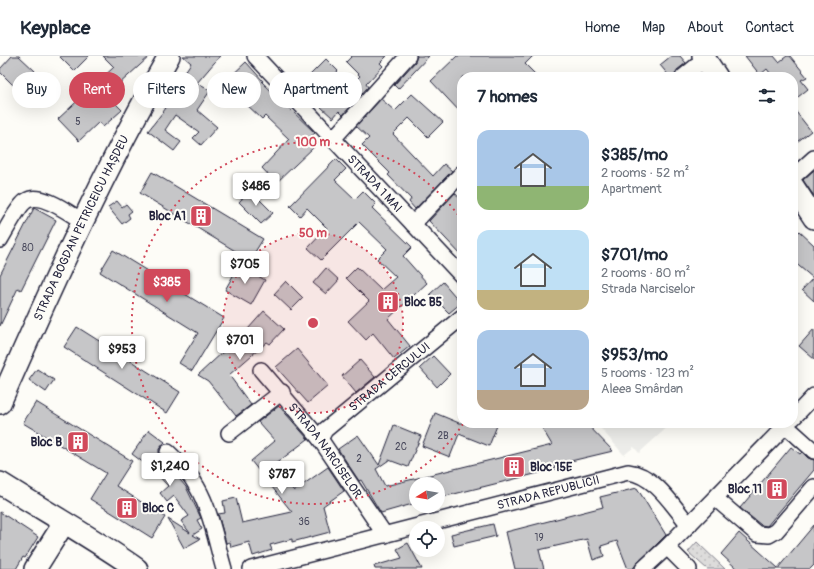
<!DOCTYPE html>
<meta charset="utf-8">
<style>
body{margin:0;font-family:Pangolin,sans-serif;background:#f2f2f3;color:#1f2937;height:100vh;display:flex;flex-direction:column;font-size:15px;white-space:nowrap}
*{box-sizing:border-box;margin:0}
p{font-size:13px;color:#747a83}
.icon{flex:none;width:22px;height:22px;fill:none;stroke:currentColor;stroke-width:2;stroke-linecap:round;stroke-linejoin:round}
.map{position:relative;flex:1;overflow:hidden}
.side{position:absolute;left:457px;top:16px;width:341px;height:356px;display:flex;flex-direction:column;background:#fff;border-radius:16px;box-shadow:0 4px 16px #0002}
.side>*{flex:none}
.hud{position:absolute;left:12px;top:16px;width:380px;height:36px;display:flex;gap:8px}
.needle{width:26px;rotate:259deg}
.controls{position:absolute;left:409px;top:421px;display:grid;gap:8px}
.controls a{display:grid;place-items:center;width:36px;height:36px;border-radius:50%;background:#fff;box-shadow:0 4px 16px #0002;font-size:20px}
.price{position:absolute;translate:-50% -34px;padding:0 9px;border-radius:4px;background:#fff;color:#222;font-size:13px;line-height:26px;filter:drop-shadow(0 1px 2px #0008)}
.price::after{content:'';position:absolute;left:50%;top:24px;width:12px;height:9px;margin-left:-6px;background:inherit;clip-path:polygon(0 0,100% 0,50% 100%)}
.price.on{background:#d1495b;color:#fff}
ul{padding:0;list-style:none}
li{display:flex;align-items:center;gap:12px;height:100px;padding:0 20px}
li span{display:grid;place-items:center;flex:none;width:112px;height:80px;border-radius:12px;color:#555}
li>.icon{margin-inline-start:auto}
span .icon{width:48px;height:48px;fill:#fffc;stroke-width:1}
li b{font-size:17px}
h2{display:flex;justify-content:space-between;align-items:center;height:48px;padding:0 20px;font-size:17px}
.chip{padding:0 14px;border-radius:18px;background:#fff;box-shadow:0 4px 16px #0002;font-size:14px;line-height:36px}
.chip.on{background:#d1495b;color:#fff}
header{display:flex;align-items:center;gap:24px;box-sizing:border-box;height:56px;padding:0 20px;background:#fff;border-bottom:1px solid #e0e1e3}
header strong{font-size:19px}
nav{display:flex;gap:22px;margin-inline-start:auto;font-size:14px}
.map>svg:first-child{display:block}
.built{fill:#ecece9}
.park{fill:url(#park-dots);stroke:#807f8b}
.building{fill:#c6c6c8;stroke:#22223b}
.lines{fill:none;stroke-linecap:round;stroke-linejoin:round}
.street-casing{stroke:#22223b;stroke-width:18}
.secondary-casing{stroke:#22223b;stroke-width:24}
.street{stroke:#fdfcf7;stroke-width:15}
.secondary{stroke:#fdfcf7;stroke-width:21}
.ring{fill:none;stroke:#d1495b;stroke-width:2;stroke-dasharray:2 4}
.labels{text-anchor:middle;stroke-width:4;stroke-linejoin:round;paint-order:stroke}
.number-label{font-size:10px;fill:#4b4b5e}
.street-label{font-size:12px;fill:#22223b;stroke:#fdfcf7}
.poi-label{font-size:12px;font-weight:bold;fill:#22223b;stroke:#fdfcf7;text-anchor:end}
.centre{fill:#d1495b;stroke:#fdfcf7;stroke-width:2}
.ring-label{font-size:12px;text-anchor:middle;font-weight:bold;fill:#d1495b;stroke:#fdfcf7;stroke-width:4;stroke-linejoin:round;paint-order:stroke}
</style>
<header>
<strong>Keyplace</strong>
<nav><a>Home</a><a>Map</a><a>About</a><a>Contact</a></nav>
</header>
<div class="map">
<svg width="814" height="513" viewBox="0 0 814 513">
<defs>
<pattern id="park-dots" width="8" height="8" patternUnits="userSpaceOnUse"><rect width="8" height="8" fill="#dddcdb"/><path d="M2 2h.1M6 6h.1" fill="none" stroke="#bdbcbd" stroke-width="1.8" stroke-linecap="round"/></pattern>
</defs>
<rect width="100%" height="100%" fill="#fdfcf7"/>
<filter id="ink" filterUnits="userSpaceOnUse"><feTurbulence type="fractalNoise" baseFrequency=".025" numOctaves="2"/><feDisplacementMap in="SourceGraphic" scale="8" xChannelSelector="R" yChannelSelector="G"/><feConvolveMatrix kernelMatrix="1 2 1 2 8 2 1 2 1" color-interpolation-filters="sRGB"/></filter>
<g filter="url(#ink)">
<path class="built" d="M 596,367 L 672,367 L 639,397 L 634,391 L 624,399 Z"/>
<path class="park" d="M 697,486 L 725,513 L 707,513 L 688,496 Z"/>
<path class="building" d="M 12,0 L 19,0 L 35,15 L 18,34 L 0,16 L 0,13 Z
M 59,0 L 89,0 L 74,15 Z
M 103,0 L 150,0 L 107,39 L 122,54 L 103,71 L 99,66 L 79,85 L 58,63 L 114,11 Z
M 183,0 L 220,0 L 197,27 L 210,35 L 197,54 L 217,71 L 201,89 L 193,82 L 199,76 L 175,59 L 165,74 L 181,86 L 174,95 L 148,75 L 166,52 L 162,50 L 191,7 Z
M 352,0 L 387,0 L 380,7 L 383,10 L 366,28 L 368,31 L 343,59 L 339,55 L 333,62 L 321,51 L 336,35 L 341,39 L 360,20 L 346,6 Z
M 417,0 L 429,0 L 398,33 L 394,29 L 415,6 Z
M 457,0 L 533,0 L 525,8 L 538,21 L 462,21 L 462,58 L 431,25 Z
M 671,0 L 680,0 L 686,7 L 677,14 L 674,21 L 670,21 L 660,9 Z
M 745,0 L 774,0 L 779,6 L 787,0 L 790,0 L 807,21 L 801,24 L 808,33 L 793,45 L 793,21 L 773,21 L 767,13 L 760,19 Z
M 326,3 L 338,15 L 322,31 L 310,19 Z
M 246,6 L 263,25 L 262,26 L 315,77 L 307,84 L 314,91 L 276,127 L 262,112 L 289,83 L 265,60 L 262,63 L 246,48 L 249,45 L 228,23 Z
M 412,38 L 443,66 L 428,81 L 409,62 L 393,78 L 433,120 L 444,108 L 452,115 L 415,153 L 409,146 L 411,143 L 388,119 L 390,117 L 362,89 L 369,82 L 356,70 L 381,43 L 395,55 Z
M 793,52 L 811,75 L 793,89 Z
M 336,103 L 346,113 L 335,124 L 355,143 L 363,135 L 376,148 L 372,152 L 412,191 L 403,200 L 427,227 L 388,263 L 410,290 L 394,303 L 373,277 L 366,284 L 348,265 L 369,245 L 346,222 L 357,211 L 381,234 L 396,221 L 377,203 L 387,193 L 359,166 L 321,204 L 308,192 L 327,172 L 307,152 L 300,160 L 290,150 Z
M 814,114 L 814,140 L 803,124 Z
M 152,116 L 263,183 L 250,204 L 140,137 Z
M 250,134 L 273,157 L 261,168 L 239,146 Z
M 455,137 L 462,145 L 462,200 L 429,165 Z
M 117,145 L 122,151 L 126,148 L 132,155 L 128,158 L 130,162 L 122,168 L 108,151 Z
M 34,152 L 56,164 L 21,234 L 18,232 L 0,270 L 0,219 Z
M 799,175 L 814,189 L 814,245 L 802,234 L 813,222 L 793,205 L 793,181 Z
M 113,194 L 224,262 L 192,315 L 179,307 L 198,277 L 100,216 Z
M 239,209 L 265,224 L 251,249 L 225,234 Z
M 326,212 L 339,224 L 326,238 L 313,227 Z
M 286,225 L 303,242 L 291,254 L 274,238 Z
M 443,226 L 461,247 L 449,257 L 430,238 Z
M 264,255 L 284,273 L 270,288 L 267,286 L 229,319 L 251,349 L 236,360 L 208,325 L 198,319 L 248,273 Z
M 77,271 L 180,336 L 167,357 L 64,291 Z
M 814,273 L 814,303 L 799,290 Z
M 297,293 L 328,330 L 308,347 L 276,311 Z
M 433,300 L 450,318 L 437,331 L 420,312 Z
M 360,304 L 375,321 L 356,337 L 342,320 Z
M 37,313 L 54,324 L 46,336 L 29,324 Z
M 36,346 L 132,405 L 116,430 L 165,461 L 152,482 L 90,443 L 106,417 L 23,367 Z
M 279,350 L 308,383 L 274,409 L 294,435 L 328,411 L 344,435 L 323,450 L 330,476 L 292,486 L 292,483 L 270,489 L 272,494 L 253,500 L 249,486 L 231,491 L 230,486 L 226,487 L 218,458 L 225,457 L 223,445 L 236,442 L 242,467 L 292,456 L 251,405 L 275,385 L 258,366 Z
M 435,357 L 459,367 L 498,367 L 489,390 L 459,378 L 450,401 L 422,390 Z
M 539,367 L 586,367 L 613,395 L 554,409 L 555,413 L 438,442 L 438,428 L 416,428 L 416,447 L 381,457 L 361,424 L 359,425 L 338,393 L 358,379 L 379,409 L 394,369 L 421,380 L 408,411 L 389,404 L 376,413 L 385,430 L 552,389 Z
M 149,374 L 165,386 L 159,393 L 159,399 L 186,431 L 201,462 L 197,464 L 202,473 L 193,479 L 200,483 L 184,492 L 168,463 L 190,477 L 181,465 L 189,460 L 174,440 L 167,446 L 160,437 L 168,430 L 153,414 L 132,398 Z
M 791,391 L 800,398 L 802,396 L 808,402 L 814,404 L 814,414 L 767,470 L 761,469 L 740,452 Z
M 637,432 L 666,479 L 632,513 L 628,513 L 617,485 L 601,490 L 604,500 L 593,504 L 587,483 L 539,494 L 544,513 L 515,513 L 506,476 L 603,451 L 600,441 Z
M 0,456 L 38,481 L 25,502 L 23,501 L 16,513 L 0,513 Z
M 493,468 L 496,480 L 454,490 L 451,478 Z
M 814,469 L 814,509 L 810,513 L 737,513 L 721,498 L 739,477 L 778,512 Z
M 408,487 L 422,513 L 375,513 L 374,510 L 402,502 L 397,493 Z"/>
<g class="lines">
<g class="street-casing">
<g id="street">
<path id="s1" d="M 255,0 L 462,220"/>
<path d="M 683,21 L 705,3"/>
<path d="M 333,83 L 408,0"/>
<path d="M 793,121 L 814,102"/>
<path d="M 413,168 L 462,117"/>
<path d="M 0,184 C 5,176 19,149 26,145 C 40,135 69,157 82,165"/>
<path id="s2" d="M 261,314 L 320,383 L 385,479"/>
<path d="M 793,362 L 814,340"/>
<path d="M 785,369 L 814,395"/>
<path d="M 229,377 L 282,336"/>
<path id="s3" d="M 320,383 L 325,374 L 462,261"/>
<path d="M 168,396 C 179,407 190,417 197,431 C 211,455 216,486 224,513"/>
<path d="M 715,442 L 757,478 L 769,479 L 776,475 L 814,431"/>
<path d="M 667,491 L 689,513"/>
<path id="s4" d="M 251,513 L 628,416 C 655,419 673,450 689,469"/>
<path d="M 643,513 L 667,491 L 788,367"/>
</g>
</g>
<g class="secondary-casing">
<g id="secondary">
<path d="M 703,0 L 717,21"/>
<path d="M 793,130 L 814,162"/>
<path id="s5" d="M 0,347 C 52,229 105,112 169,0"/>
<path d="M 0,427 C 46,456 93,482 137,513"/>
<path d="M 35,513 L 64,467"/>
</g>
</g>
<use href="#street" class="street"/>
<use href="#secondary" class="secondary"/>
</g>
</g>
<circle cx="313" cy="267" r="90" fill="#d1495b" fill-opacity=".12"/>
<g class="ring">
<circle cx="313" cy="267" r="90"/>
<path d="M463 368A181 181 0 1 1 461 163"/>
</g>
<defs>
<g id="building-square" transform="scale(1.15)"><rect x="-9" y="-9" width="18" height="18" rx="4" fill="#d1495b" stroke="#fdfcf7"/><path d="M-4-6H4V6H1V3H-1V6H-4ZM-2.5-4.3h1.7v1.8h-1.7ZM.8-4.3h1.7v1.8H.8ZM-2.5-1h1.7V.8h-1.7ZM.8-1h1.7V.8H.8Z" fill="#fff"/></g>
</defs>
<g fill-rule="evenodd">
<use href="#building-square" x="201" y="160"/>
<use href="#building-square" x="388" y="246"/>
<use href="#building-square" x="78" y="386"/>
<use href="#building-square" x="514" y="411"/>
<use href="#building-square" x="777" y="433"/>
<use href="#building-square" x="127" y="452"/>
</g>
<g class="labels">
<g class="number-label">
<text x="78" y="69">5</text>
<text x="28" y="195">80</text>
<text x="443" y="383">2B</text>
<text x="401" y="394">2C</text>
<text x="359" y="406">2</text>
<text x="304" y="469">36</text>
<text x="539" y="485">19</text>
</g>
<g class="street-label">
<text dy="4" stroke="none"><textPath href="#s1" startOffset="175">STRADA 1 MAI</textPath></text>
<text dy="4" stroke="none"><textPath href="#s5" startOffset="193">STRADA BOGDAN PETRICEICU HAȘDEU</textPath></text>
<text dy="4" stroke="none"><textPath href="#s3" startOffset="94">STRADA CERCULUI</textPath></text>
<text dy="4" stroke="none"><textPath href="#s2" startOffset="103">STRADA NARCISELOR</textPath></text>
<text dy="4" stroke="none"><textPath href="#s4" startOffset="307">STRADA REPUBLICII</textPath></text>
</g>
<g class="poi-label">
<text x="186" y="164">Bloc A1</text>
<text x="404" y="250" text-anchor="start">Bloc B5</text>
<text x="62" y="390">Bloc B</text>
<text x="530" y="415" text-anchor="start">Bloc 15E</text>
<text x="762" y="437">Bloc 11</text>
<text x="142" y="456" text-anchor="start">Bloc C</text>
</g>
</g>
<circle cx="313" cy="267" r="6" class="centre"/>
<g class="ring-label">
<text x="313" y="90">100 m</text>
<text x="313" y="181">50 m</text>
</g>
</svg>
<div class="controls">
<a><svg class="needle" viewBox="-14 -14 28 28"><path d="M0-13l5 13h-10z" fill="#e53935"/><path d="M0 13l5-13h-10z" fill="#747a83"/></svg></a>
<a><svg class="icon" aria-label="locate" viewBox="0 0 24 24"><circle cx="12" cy="12" r="6"/><path d="M12 2v4M12 18v4M2 12h4M18 12h4"/></svg></a>
</div>
<b class="price" style="left:256px;top:151px">$486</b>
<b class="price" style="left:245px;top:229px">$705</b>
<b class="price on" style="left:167px;top:247px">$385</b>
<b class="price" style="left:240px;top:305px">$701</b>
<b class="price" style="left:122px;top:314px">$953</b>
<b class="price" style="left:170px;top:431px">$1,240</b>
<b class="price" style="left:282px;top:439px">$787</b>
<div class="hud">
<a class="chip">Buy</a>
<a class="chip on">Rent</a>
<a class="chip">Filters</a>
<a class="chip">New</a>
<a class="chip">Apartment</a>
</div>
<section class="side">
<h2>7 homes<svg class="icon" aria-label="filters" viewBox="0 0 24 24"><path d="M4 7h16M4 17h16"/><circle cx="9" cy="7" r="2"/><circle cx="15" cy="17" r="2"/></svg></h2>
<ul>
<li><span style="background:linear-gradient(#a9c7e8 70%,#8fb573 0)"><svg class="icon" aria-label="home" viewBox="0 0 24 24"><path d="M3 11l9-7 9 7M6 9v11h12V9"/></svg></span><div><b>$385/mo</b><p>2 rooms · 52 m²</p><p>Apartment</p></div></li>
<li><span style="background:linear-gradient(#bfe0f5 75%,#c2b280 0)"><svg class="icon" aria-label="home" viewBox="0 0 24 24"><path d="M3 11l9-7 9 7M6 9v11h12V9"/></svg></span><div><b>$701/mo</b><p>2 rooms · 80 m²</p><p>Strada Narciselor</p></div></li>
<li><span style="background:linear-gradient(#a9c7e8 75%,#b9a48a 0)"><svg class="icon" aria-label="home" viewBox="0 0 24 24"><path d="M3 11l9-7 9 7M6 9v11h12V9"/></svg></span><div><b>$953/mo</b><p>5 rooms · 123 m²</p><p>Aleea Smârdan</p></div></li>
</ul>
</section>
</div>
